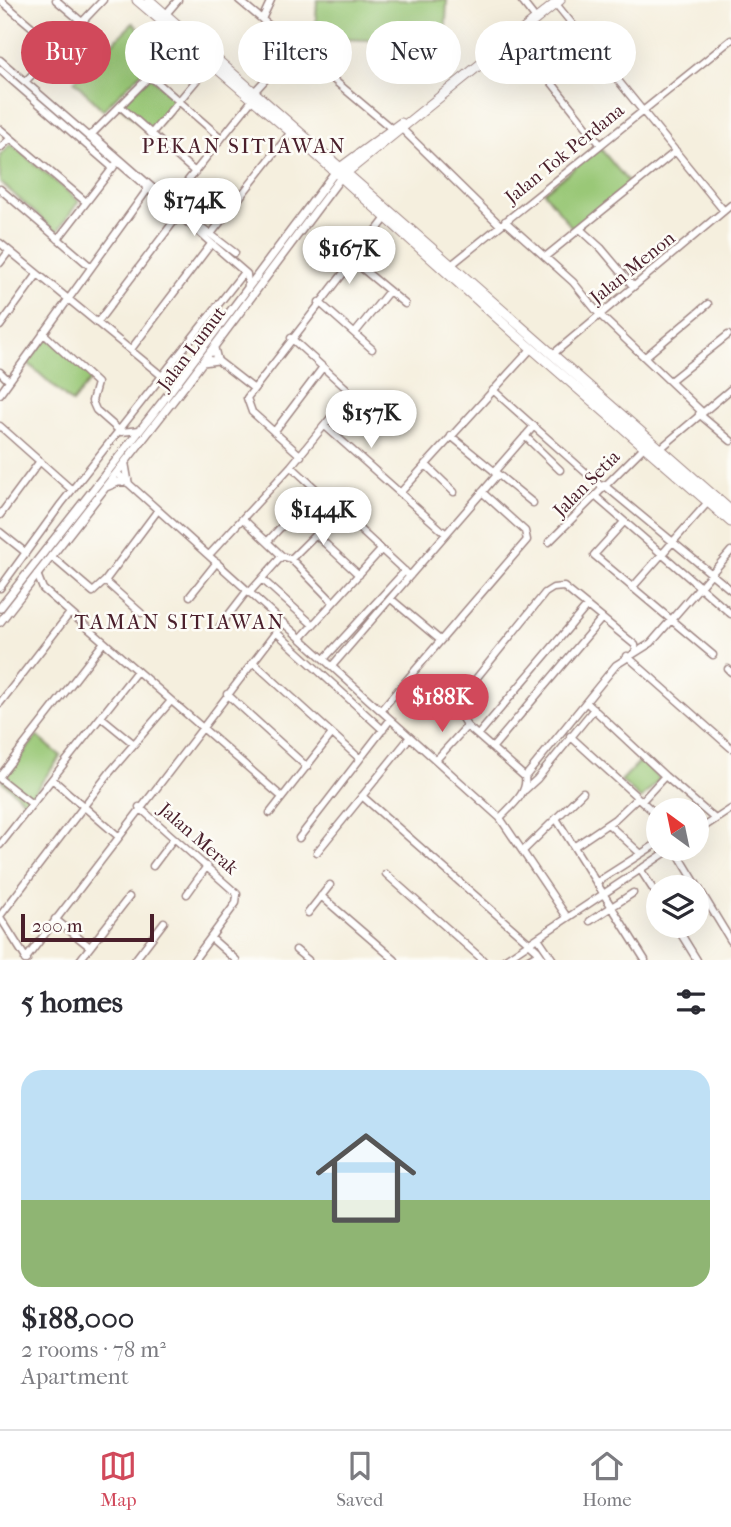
<!DOCTYPE html>
<meta charset="utf-8">
<style>
body{margin:0;font-family:"IM FELL French Canon",serif;background:#f7f7f7;color:#2b2b33;height:100vh;display:flex;flex-direction:column;font-size:26px;white-space:nowrap}
*{box-sizing:border-box;margin:0}
p{font-size:23px;color:#7c7c81}
.icon{flex:none;width:38px;height:38px;fill:none;stroke:currentColor;stroke-width:2;stroke-linecap:round;stroke-linejoin:round}
.map{position:relative;height:960px;overflow:hidden}
.sheet{display:flex;flex-direction:column;background:#fff;flex:1}
.sheet>*{flex:none}
.banner{position:absolute;left:21px;top:21px;width:690px;height:63px;display:flex;gap:14px}
.needle{width:46px;rotate:327deg}
.controls{position:absolute;left:646px;top:798px;display:grid;gap:14px}
.controls a{display:grid;place-items:center;width:63px;height:63px;border-radius:50%;background:#fff;box-shadow:0 7px 28px #0002;font-size:35px}
.scale{position:absolute;left:21px;bottom:18px;width:133px;box-sizing:border-box;padding-left:7px;border:4px solid #4a1f2b;border-top:0;font-size:19px;line-height:24px;white-space:nowrap;color:#4a1f2b;-webkit-text-stroke:5px #fdfcf7;paint-order:stroke}
.price{position:absolute;translate:-50% -60px;padding:0 16px;border-radius:24px;background:#fff;color:#222;font-size:23px;line-height:46px;filter:drop-shadow(0 2px 4px #0008)}
.price::after{content:'';position:absolute;left:50%;top:42px;width:21px;height:16px;margin-left:-10px;background:inherit;clip-path:polygon(0 0,100% 0,50% 100%)}
.price.selected{background:#d1495b;color:#fff}
ul{padding:0;list-style:none}
li{display:grid;align-content:center;gap:14px;height:371px;padding:0 21px}
li+li{border-top:2px solid #e1e1e2}
li span{display:grid;place-items:center;height:217px;border-radius:21px;color:#555}
li>.icon{margin-inline-start:auto}
span .icon{width:126px;height:126px;fill:#fffc;stroke-width:1}
li b{font-size:30px}
h2{display:flex;justify-content:space-between;align-items:center;height:84px;padding:0 21px;font-size:30px}
.tag{padding:0 24px;border-radius:32px;background:#fff;box-shadow:0 7px 28px #0002;font-size:24px;line-height:63px}
.tag.selected{background:#d1495b;color:#fff}
.tab-bar{display:flex;justify-content:space-around;align-items:center;height:98px;border-top:2px solid #e1e1e2;background:#fff;font-size:19px;color:#7c7c81}
.tab-bar a{display:grid;justify-items:center;gap:4px}
.tab-bar .selected{color:#d1495b}
.map>svg:first-child{display:block}
.green{fill:#9ac877;stroke:#727451;stroke-width:2}
.lines{fill:none;stroke-linecap:round;stroke-linejoin:round}
.minor-casing{stroke:#a08784;stroke-width:9}
.major-casing{stroke:#a08784;stroke-width:10}
.highway-casing{stroke:#a08784;stroke-width:11}
.minor{stroke:#fff;stroke-width:6}
.major{stroke:#fff;stroke-width:7}
.highway{stroke:#fff;stroke-width:9}
.labels{text-anchor:middle;stroke-width:5;stroke-linejoin:round;paint-order:stroke}
.street-label{font-size:19px;fill:#4a1f2b;stroke:#fdfcf7}
.neighbourhood-label{font-size:21px;letter-spacing:2px;fill:#4a1f2b;stroke:#fdfcf7}
</style>
<div class="map">
<svg width="731" height="960" viewBox="0 0 731 960">
<rect width="100%" height="100%" fill="#fdfcf7"/>
<filter id="ink" filterUnits="userSpaceOnUse"><feTurbulence type="fractalNoise" baseFrequency=".0143" numOctaves="2"/><feDisplacementMap in="SourceGraphic" scale="14" xChannelSelector="R" yChannelSelector="G"/><feConvolveMatrix kernelMatrix="1 2 1 2 8 2 1 2 1" color-interpolation-filters="sRGB"/></filter>
<filter id="wash" filterUnits="userSpaceOnUse"><feTurbulence type="fractalNoise" baseFrequency=".00686" numOctaves="4" result="noise"/><feDisplacementMap in="SourceGraphic" scale="28" xChannelSelector="R" yChannelSelector="G"/><feGaussianBlur stdDeviation="1.57" result="paint"/><feColorMatrix in="noise" values="0 0 0 0 0 0 0 0 0 0 0 0 0 0 0 0 0 1.4 0 .05"/><feComposite in="paint" operator="in"/></filter>
<g filter="url(#wash)">
<rect width="100%" height="100%" fill="#f5efde"/>
<path class="green" d="M 317,0 L 447,0 L 445,43 L 315,38 Z
M 133,23 L 162,52 L 103,110 L 74,81 Z
M 150,76 L 178,101 L 151,134 L 120,106 Z
M 11,144 L 79,201 L 57,232 L 0,182 L 0,155 Z
M 600,148 L 630,184 L 573,229 L 544,192 Z
M 47,337 L 93,377 L 72,403 L 28,363 Z
M 37,736 L 61,756 L 26,803 L 2,781 Z
M 640,761 L 660,779 L 641,799 L 621,781 Z"/>
</g>
<g filter="url(#ink)">
<g class="lines">
<g class="minor-casing">
<path id="minor" d="M 0,0 L 57,48
M 56,0 L 82,22
M 239,0 L 392,129
M 521,0 L 536,19
M 556,4 L 724,211
M 166,14 L 178,0
M 263,17 L 271,0
M 515,36 L 600,144
M 0,60 L 247,274 L 248,288
M 0,70 L 113,168
M 150,76 L 221,138
M 25,82 L 103,0
M 255,91 L 296,46
M 120,106 L 195,172
M 0,129 L 86,202
M 402,129 L 500,225
M 91,134 L 170,203 L 235,253
M 151,134 L 206,69
M 90,136 L 185,41
M 0,148 L 11,138
M 0,189 L 91,267
M 169,204 L 253,99
M 505,221 L 573,282 L 599,314 L 702,412
M 580,229 L 601,248 L 633,286
M 211,234 L 291,132
M 58,239 L 115,165
M 0,243 L 162,376
M 545,257 L 676,151
M 352,260 L 405,304
M 0,263 L 9,251
M 450,266 L 731,40
M 319,302 L 372,349
M 97,323 L 178,216
M 0,326 L 37,275
M 43,333 L 97,383 L 92,401 L 96,410 L 121,432 L 140,430
M 355,333 L 389,291
M 132,348 L 211,244
M 553,354 L 731,205
M 645,357 L 708,304
M 217,360 L 253,388
M 0,372 L 9,381
M 670,381 L 728,335
M 493,390 L 602,487
M 0,394 L 150,186
M 699,414 L 731,441
M 0,426 L 72,490
M 325,426 L 446,534
M 274,432 L 323,367
M 451,436 L 533,503
M 525,436 L 560,470
M 661,448 L 731,389
M 301,456 L 252,412 L 247,398 L 386,218
M 425,464 L 454,492
M 291,466 L 410,576
M 494,472 L 534,426
M 117,473 L 500,818 L 567,917
M 604,485 L 731,590
M 400,493 L 531,349
M 595,496 L 731,614
M 0,515 L 40,461
M 243,519 L 282,556 L 291,559 L 333,602
M 624,522 L 594,555 L 713,655
M 0,532 L 25,552
M 316,535 L 359,575
M 268,541 L 316,489
M 549,542 L 645,446
M 209,555 L 291,466 L 346,399 L 347,389 L 291,338
M 51,556 L 93,592 L 105,581 L 158,510
M 291,559 L 339,511
M 37,574 L 43,589 L 282,797
M 262,579 L 313,625
M 105,581 L 141,613
M 0,588 L 61,504 L 244,272
M 632,588 L 709,501
M 249,593 L 282,556
M 190,596 L 217,562
M 391,599 L 440,640
M 220,626 L 247,591
M 276,632 L 383,730
M 301,638 L 381,550
M 627,656 L 731,748
M 324,659 L 405,571
M 253,662 L 359,758
M 332,666 L 497,475
M 728,669 L 731,672
M 227,694 L 307,767
M 586,702 L 665,776 L 715,819
M 0,703 L 70,613
M 381,710 L 527,540 L 525,531 L 482,492
M 101,717 L 134,744
M 478,735 L 587,606
M 570,736 L 658,816
M 493,747 L 602,618
M 436,760 L 467,726
M 0,776 L 104,642
M 525,777 L 467,726 L 454,706 L 545,593 L 553,588 L 564,587 L 635,645 L 636,651
M 0,779 L 32,804
M 52,779 L 118,836
M 525,790 L 537,779 L 594,709
M 362,796 L 537,950 L 544,960
M 642,801 L 665,776
M 139,807 L 237,894 L 236,903 L 194,960
M 270,813 L 331,735
M 500,818 C 510,807 528,794 525,777 L 616,665 L 651,643 L 731,551
M 557,820 L 645,960
M 608,824 L 641,854
M 696,832 L 731,809
M 299,838 L 390,720
M 0,845 L 137,671
M 575,846 L 615,819 L 637,798
M 675,849 L 731,941
M 524,850 L 583,792
M 317,852 L 410,737
M 153,866 L 174,838
M 640,869 L 658,897
M 386,874 L 483,960
M 597,882 L 658,843
M 187,894 L 207,866
M 321,896 L 395,960
M 308,913 L 330,885
M 0,916 L 110,772 L 171,701
M 0,917 L 27,960
M 55,919 L 90,947
M 590,921 L 633,893
M 676,926 L 697,960
M 211,938 L 236,960
M 538,938 L 553,960
M 296,950 L 308,960
M 25,960 L 283,623
M 80,960 L 129,897
M 135,960 L 164,922
M 504,960 L 671,849
M 527,960 L 539,953"/>
</g>
<g class="major-casing">
<path id="major" d="M 203,362 L 217,360 L 214,348
M 106,487 L 118,482 L 128,482 L 125,465
M 0,608 L 163,401 L 335,172
M 0,622 L 186,384 L 341,177"/>
</g>
<g class="highway-casing">
<path id="highway" d="M 137,0 L 291,132 L 514,333 L 731,522
M 149,0 L 731,511
M 336,171 L 401,123
M 342,176 L 560,0"/>
</g>
<use href="#minor" class="minor"/>
<use href="#major" class="major"/>
<use href="#highway" class="highway"/>
</g>
</g>
<g class="labels">
<g class="street-label">
<text transform="translate(564 153) rotate(-39)" y="7">Jalan Tok Perdana</text>
<text transform="translate(632 267) rotate(-39)" y="7">Jalan Menon</text>
<text transform="translate(191 348) rotate(-53)" y="7">Jalan Lumut</text>
<text transform="translate(586 483) rotate(-45)" y="7">Jalan Setia</text>
<text transform="translate(199 838) rotate(41)" y="7">Jalan Merak</text>
</g>
<g class="neighbourhood-label">
<text x="244" y="153">PEKAN SITIAWAN</text>
<text x="180" y="629">TAMAN SITIAWAN</text>
</g>
</g>
</svg>
<div class="controls">
<a><svg class="needle" viewBox="-14 -14 28 28"><path d="M0-13l5 13h-10z" fill="#e53935"/><path d="M0 13l5-13h-10z" fill="#7c7c81"/></svg></a>
<a><svg class="icon" aria-label="layers" viewBox="0 0 24 24"><path d="M12 4l9 5-9 5-9-5zM3 14l9 5 9-5"/></svg></a>
</div>
<div class="scale">200 m</div>
<b class="price" style="left:194px;top:238px">$174K</b>
<b class="price" style="left:349px;top:286px">$167K</b>
<b class="price" style="left:371px;top:450px">$157K</b>
<b class="price" style="left:323px;top:547px">$144K</b>
<b class="price selected" style="left:442px;top:734px">$188K</b>
<div class="banner">
<a class="tag selected">Buy</a>
<a class="tag">Rent</a>
<a class="tag">Filters</a>
<a class="tag">New</a>
<a class="tag">Apartment</a>
</div>
</div>
<section class="sheet">
<h2>5 homes<svg class="icon" aria-label="filters" viewBox="0 0 24 24"><path d="M4 7h16M4 17h16"/><circle cx="9" cy="7" r="2"/><circle cx="15" cy="17" r="2"/></svg></h2>
<ul>
<li><span style="background:linear-gradient(#bfe0f5 60%,#8fb573 0)"><svg class="icon" aria-label="home" viewBox="0 0 24 24"><path d="M3 11l9-7 9 7M6 9v11h12V9"/></svg></span><div><b>$188,000</b><p>2 rooms · 78 m²</p><p>Apartment</p></div></li>
</ul>
</section>
<nav class="tab-bar">
<a class="selected"><svg class="icon" aria-label="map" viewBox="0 0 24 24"><path d="M3 6l6-2 6 2 6-2v14l-6 2-6-2-6 2zM9 4v14M15 6v14"/></svg>Map</a>
<a><svg class="icon" aria-label="saved" viewBox="0 0 24 24"><path d="M7 4h10v16l-5-4-5 4z"/></svg>Saved</a>
<a><svg class="icon" aria-label="home" viewBox="0 0 24 24"><path d="M3 11l9-7 9 7M6 9v11h12V9"/></svg>Home</a>
</nav>
